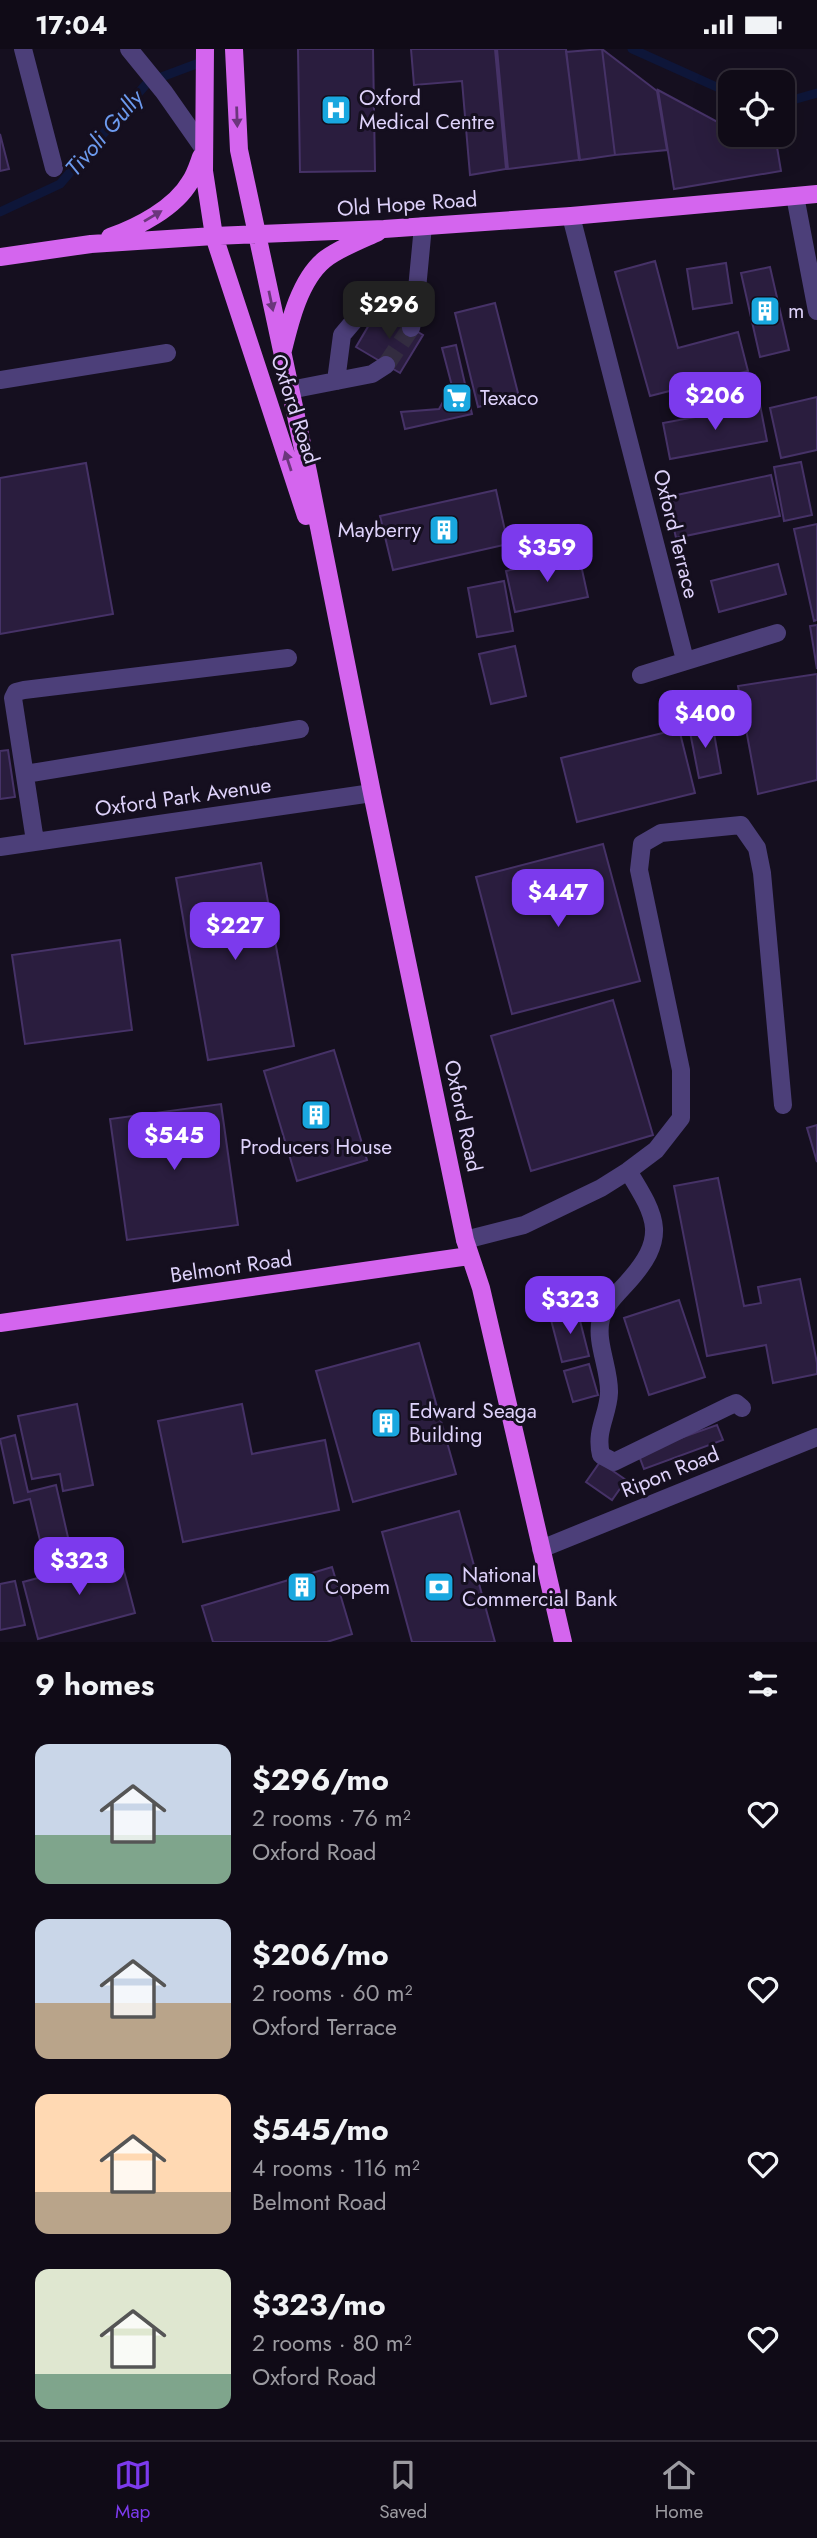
<!DOCTYPE html>
<meta charset="utf-8">
<style>
body{margin:0;font-family:Jost,sans-serif;background:#1e1924;color:#f1f3f6;height:100vh;display:flex;flex-direction:column;font-size:26px;white-space:nowrap}
*{box-sizing:border-box;margin:0}
p{font-size:23px;color:#9c9ba1}
.icon{flex:none;width:38px;height:38px;fill:none;stroke:currentColor;stroke-width:2;stroke-linecap:round;stroke-linejoin:round}
.map{position:relative;height:1593px;overflow:hidden}
.sheet{display:flex;flex-direction:column;background:#100b17;flex:1}
.sheet>*{flex:none}
.controls{position:absolute;left:718px;top:21px;display:grid;gap:14px}
.controls a{display:grid;place-items:center;width:77px;height:77px;border-radius:14px;background:#100b17;box-shadow:0 7px 28px #0002,0 0 0 2px #302b36;font-size:35px}
.price{position:absolute;translate:-50% -60px;padding:0 16px;border-radius:14px;background:#7c3aed;color:#fff;font-size:23px;line-height:46px;filter:drop-shadow(0 2px 4px #0008)}
.price::after{content:'';position:absolute;left:50%;top:42px;width:21px;height:16px;margin-left:-10px;background:inherit;clip-path:polygon(0 0,100% 0,50% 100%)}
.price.on{background:#222;color:#fff}
ul{padding:0;list-style:none}
li{display:flex;align-items:center;gap:21px;height:175px;padding:0 35px}
li span{display:grid;place-items:center;flex:none;width:196px;height:140px;border-radius:14px;color:#555}
li>.icon{margin-inline-start:auto}
span .icon{width:84px;height:84px;fill:#fffc;stroke-width:1}
li b{font-size:30px}
h2{display:flex;justify-content:space-between;align-items:center;height:84px;padding:0 35px;font-size:30px}
.status{display:flex;justify-content:space-between;align-items:center;height:49px;padding:0 35px;background:#100b17;direction:ltr}
.status svg{height:19px;fill:currentColor}
.tabs{display:flex;justify-content:space-around;align-items:center;height:98px;border-top:2px solid #302b36;background:#100b17;font-size:19px;color:#9c9ba1}
.tabs a{display:grid;justify-items:center;gap:4px}
.tabs .on{color:#7c3aed}
.map>svg:first-child{display:block}
.lines{fill:none;stroke-linecap:round;stroke-linejoin:round}
.stream{stroke:#0e1639;stroke-width:9}
.building{fill:#2a1d3e;stroke:#463267;stroke-width:2}
.minor-tunnel{stroke:#332c40;stroke-width:18;stroke-dasharray:18 9;stroke-linecap:butt}
.minor{stroke:#4c3f79;stroke-width:18}
.major{stroke:#d465ee;stroke-width:18}
.oneway{fill:#6b367c}
.labels{text-anchor:middle;stroke-width:6;stroke-linejoin:round;paint-order:stroke}
.poi-label{font-size:21px;fill:#ded2fa;stroke:#150f1f;text-anchor:start}
.street-label{font-size:21px;fill:#ded2fa;stroke:#150f1f}
.water-label{font-size:23px;font-style:italic;fill:#6c9aee;stroke:#150f1f}
</style>
<div class="status"><b>17:04</b><svg viewBox="0 0 49 12"><path d="M0 12V9h3v3zM5 12V6h3v6zM10 12V3h3v9zM15 12V0h3v12zM26 1h20v11H26zM47 4h2v5h-2z"/></svg></div>
<div class="map">
<svg width="817" height="1593" viewBox="0 0 817 1593">
<rect width="100%" height="100%" fill="#150f1f"/>
<g class="lines">
<path class="stream" d="M 632,0 L 730,44
M 782,54 L 817,44
M 0,163 L 60,135 L 148,33 L 207,11"/>
</g>
<path class="building" d="M 298,0 L 373,0 L 375,122 L 300,123 Z
M 411,0 L 495,0 L 506,120 L 470,126 L 462,32 L 414,36 Z
M 497,0 L 566,0 L 579,111 L 508,120 Z
M 602,0 L 615,106 L 580,111 L 566,3 Z
M 602,0 L 657,42 L 667,101 L 615,106 Z
M 658,41 L 723,76 L 730,75 L 730,86 L 775,86 L 781,122 L 674,140 Z
M 0,85 L 9,120 L 0,122 Z
M 655,212 L 678,299 L 738,283 L 748,322 L 650,347 L 615,223 Z
M 726,214 L 732,254 L 693,260 L 687,220 Z
M 770,218 L 789,301 L 760,308 L 741,224 Z
M 495,254 L 519,348 L 478,358 L 455,264 Z
M 379,259 L 423,286 L 400,324 L 356,298 Z
M 456,296 L 472,365 L 405,380 L 401,363 L 439,360 L 452,337 L 442,299 Z
M 817,348 L 817,401 L 781,409 L 770,359 Z
M 760,356 L 767,392 L 670,410 L 663,374 Z
M 801,413 L 812,466 L 784,472 L 774,418 Z
M 86,414 L 113,565 L 0,585 L 0,429 Z
M 771,426 L 780,467 L 676,489 L 667,448 Z
M 496,441 L 508,495 L 393,521 L 380,467 Z
M 817,475 L 817,571 L 814,572 L 794,480 Z
M 579,507 L 588,548 L 515,563 L 506,522 Z
M 778,515 L 786,545 L 719,563 L 711,532 Z
M 504,532 L 513,582 L 477,588 L 468,539 Z
M 817,576 L 817,620 L 810,577 Z
M 515,597 L 526,647 L 491,655 L 479,605 Z
M 817,625 L 817,731 L 758,745 L 738,637 Z
M 712,673 L 721,724 L 699,729 L 689,678 Z
M 679,680 L 695,744 L 577,773 L 561,709 Z
M 8,701 L 15,748 L 0,750 L 0,702 Z
M 603,795 L 640,932 L 512,965 L 476,828 Z
M 261,814 L 294,997 L 208,1011 L 176,829 Z
M 120,891 L 132,981 L 25,995 L 12,906 Z
M 613,951 L 653,1086 L 531,1122 L 491,987 Z
M 334,1001 L 367,1111 L 297,1132 L 264,1022 Z
M 221,1055 L 238,1176 L 127,1191 L 110,1070 Z
M 817,1076 L 817,1113 L 807,1079 Z
M 718,1129 L 744,1257 L 761,1254 L 758,1238 L 800,1230 L 817,1314 L 817,1325 L 773,1334 L 766,1296 L 707,1307 L 674,1137 Z
M 679,1251 L 705,1328 L 649,1346 L 624,1269 Z
M 577,1260 L 589,1307 L 562,1313 L 550,1267 Z
M 419,1294 L 456,1425 L 353,1453 L 316,1322 Z
M 589,1315 L 598,1346 L 573,1353 L 564,1322 Z
M 77,1355 L 93,1436 L 63,1442 L 60,1425 L 32,1430 L 18,1367 Z
M 242,1355 L 252,1405 L 325,1391 L 339,1461 L 183,1493 L 158,1372 Z
M 717,1376 L 723,1391 L 644,1420 L 638,1404 Z
M 15,1386 L 28,1443 L 56,1436 L 70,1497 L 43,1504 L 30,1450 L 14,1454 L 0,1390 Z
M 600,1413 L 626,1431 L 612,1451 L 586,1433 Z
M 459,1462 L 495,1593 L 412,1593 L 382,1483 Z
M 120,1507 L 135,1564 L 38,1590 L 23,1533 Z
M 332,1518 L 352,1585 L 327,1593 L 213,1593 L 202,1557 Z
M 15,1532 L 25,1576 L 0,1581 L 0,1535 Z"/>
<g class="lines">
<path class="minor-tunnel" d="M 386,316 L 411,279"/>
<path class="minor" d="M 23,0 L 54,119
M 129,0 L 164,43 L 204,100
M 795,147 L 817,262
M 571,167 L 685,611
M 411,279 L 415,261 L 423,177
M 0,331 L 167,304
M 336,332 L 342,286 L 370,253 L 384,247 L 417,245
M 290,341 L 372,325 L 386,316
M 641,626 L 777,584
M 25,725 L 300,680
M 35,792 L 13,649 L 16,643 L 24,641 L 288,609
M 0,798 L 372,744
M 628,1122 C 658,1170 668,1189 626,1235 C 617,1245 605,1256 601,1270 C 595,1293 610,1320 609,1344 C 608,1367 595,1381 601,1406 L 614,1413 L 729,1357 L 736,1354 L 742,1359
M 465,1191 L 524,1176 L 601,1139 L 628,1122 L 656,1101 L 681,1069 L 681,1021 L 639,821 L 642,795 L 661,784 L 741,776 L 757,799 L 762,824 L 783,1056
M 541,1500 L 817,1388"/>
<path class="major" d="M 205,0 L 204,122 L 214,187 L 306,467
M 234,0 L 239,101 L 308,423 L 372,744 L 465,1191 L 481,1239 L 563,1593
M 110,188 C 138,178 175,159 190,133 C 195,126 198,116 201,108
M 0,208 L 91,195 L 214,187 L 384,180 L 571,167 L 817,145
M 283,301 C 290,272 300,231 324,211 C 337,200 363,190 378,183
M 0,1274 L 469,1207"/>
</g>
<defs><path id="oneway-solid" d="M-6-.8H1V-3.2L6.5 0L1 3.2V.8H-6Z" transform="scale(1.75)"/></defs>
<g class="oneway">
<use href="#oneway-solid" transform="translate(237 68) rotate(88)"/>
<use href="#oneway-solid" transform="translate(153 167) rotate(-31)"/>
<use href="#oneway-solid" transform="translate(271 252) rotate(78)"/>
<use href="#oneway-solid" transform="translate(288 412) rotate(-108)"/>
</g>
<defs>
<g id="hospital-square" transform="scale(1.575)"><rect x="-9" y="-9" width="18" height="18" rx="4" fill="#19a7df" stroke="#150f1f"/><path d="M-5-5h3v3.5h4V-5h3V5h-3V1.5h-4V5h-3Z" fill="#fff"/></g>
<g id="building-square" transform="scale(1.575)"><rect x="-9" y="-9" width="18" height="18" rx="4" fill="#19a7df" stroke="#150f1f"/><path d="M-4-6H4V6H1V3H-1V6H-4ZM-2.5-4.3h1.7v1.8h-1.7ZM.8-4.3h1.7v1.8H.8ZM-2.5-1h1.7V.8h-1.7ZM.8-1h1.7V.8H.8Z" fill="#fff"/></g>
<g id="supermarket-square" transform="scale(1.575)"><rect x="-9" y="-9" width="18" height="18" rx="4" fill="#19a7df" stroke="#150f1f"/><path d="M-6-5.5h2.5l.6 2H6L4.5 2H-2.5L-4.4-4H-6ZM-1.5 3.2a1.3 1.3 0 1 0 .1 0ZM3 3.2a1.3 1.3 0 1 0 .1 0Z" fill="#fff"/></g>
<g id="bank-square" transform="scale(1.575)"><rect x="-9" y="-9" width="18" height="18" rx="4" fill="#19a7df" stroke="#150f1f"/><path d="M-6-4H6V4H-6ZM0-2.3a2.3 2.3 0 1 0 0 4.6a2.3 2.3 0 1 0 0-4.6Z" fill="#fff"/></g>
</defs>
<g fill-rule="evenodd">
<use href="#hospital-square" x="336" y="61"/>
<use href="#building-square" x="765" y="262"/>
<use href="#supermarket-square" x="457" y="349"/>
<use href="#building-square" x="444" y="481"/>
<use href="#building-square" x="316" y="1066"/>
<use href="#building-square" x="386" y="1374"/>
<use href="#building-square" x="302" y="1538"/>
<use href="#bank-square" x="439" y="1538"/>
</g>
<g class="labels">
<g class="poi-label">
<text x="359" y="56">Oxford<tspan x="359" dy="24">Medical Centre</tspan></text>
<text x="788" y="269">m</text>
<text x="480" y="356">Texaco</text>
<text x="421" y="488" text-anchor="end">Mayberry</text>
<text x="316" y="1105" text-anchor="middle">Producers House</text>
<text x="409" y="1369">Edward Seaga<tspan x="409" dy="24">Building</tspan></text>
<text x="462" y="1533">National<tspan x="462" dy="24">Commercial Bank</tspan></text>
<text x="325" y="1545">Copem</text>
</g>
<g class="street-label">
<text transform="translate(407 155) rotate(-4)" y="7">Old Hope Road</text>
<text transform="translate(295 360) rotate(72)" y="7">Oxford Road</text>
<text transform="translate(676 485) rotate(76)" y="7">Oxford Terrace</text>
<text transform="translate(183 748) rotate(-8)" y="7">Oxford Park Avenue</text>
<text transform="translate(463 1067) rotate(78)" y="7">Oxford Road</text>
<text transform="translate(231 1218) rotate(-8)" y="7">Belmont Road</text>
<text transform="translate(670 1423) rotate(-22)" y="7">Ripon Road</text>
</g>
<g class="water-label">
<text transform="translate(104 84) rotate(-49)" y="8">Tivoli Gully</text>
</g>
</g>
</svg>
<div class="controls">
<a><svg class="icon" aria-label="locate" viewBox="0 0 24 24"><circle cx="12" cy="12" r="6"/><path d="M12 2v4M12 18v4M2 12h4M18 12h4"/></svg></a>
</div>
<b class="price on" style="left:389px;top:292px">$296</b>
<b class="price" style="left:715px;top:383px">$206</b>
<b class="price" style="left:547px;top:535px">$359</b>
<b class="price" style="left:705px;top:701px">$400</b>
<b class="price" style="left:558px;top:880px">$447</b>
<b class="price" style="left:235px;top:913px">$227</b>
<b class="price" style="left:174px;top:1123px">$545</b>
<b class="price" style="left:570px;top:1287px">$323</b>
<b class="price" style="left:79px;top:1548px">$323</b>
</div>
<section class="sheet">
<h2>9 homes<svg class="icon" aria-label="filters" viewBox="0 0 24 24"><path d="M4 7h16M4 17h16"/><circle cx="9" cy="7" r="2"/><circle cx="15" cy="17" r="2"/></svg></h2>
<ul>
<li><span style="background:linear-gradient(#c9d6e8 65%,#7fa58c 0)"><svg class="icon" aria-label="home" viewBox="0 0 24 24"><path d="M3 11l9-7 9 7M6 9v11h12V9"/></svg></span><div><b>$296/mo</b><p>2 rooms · 76 m²</p><p>Oxford Road</p></div><svg class="icon" aria-label="heart" viewBox="0 0 24 24"><path d="M12 20l-8-8c-3-5 5-10 8-4 3-6 11-1 8 4z"/></svg></li>
<li><span style="background:linear-gradient(#c9d6e8 60%,#b9a48a 0)"><svg class="icon" aria-label="home" viewBox="0 0 24 24"><path d="M3 11l9-7 9 7M6 9v11h12V9"/></svg></span><div><b>$206/mo</b><p>2 rooms · 60 m²</p><p>Oxford Terrace</p></div><svg class="icon" aria-label="heart" viewBox="0 0 24 24"><path d="M12 20l-8-8c-3-5 5-10 8-4 3-6 11-1 8 4z"/></svg></li>
<li><span style="background:linear-gradient(#ffd9b3 70%,#b9a48a 0)"><svg class="icon" aria-label="home" viewBox="0 0 24 24"><path d="M3 11l9-7 9 7M6 9v11h12V9"/></svg></span><div><b>$545/mo</b><p>4 rooms · 116 m²</p><p>Belmont Road</p></div><svg class="icon" aria-label="heart" viewBox="0 0 24 24"><path d="M12 20l-8-8c-3-5 5-10 8-4 3-6 11-1 8 4z"/></svg></li>
<li><span style="background:linear-gradient(#dfe7d0 75%,#7fa58c 0)"><svg class="icon" aria-label="home" viewBox="0 0 24 24"><path d="M3 11l9-7 9 7M6 9v11h12V9"/></svg></span><div><b>$323/mo</b><p>2 rooms · 80 m²</p><p>Oxford Road</p></div><svg class="icon" aria-label="heart" viewBox="0 0 24 24"><path d="M12 20l-8-8c-3-5 5-10 8-4 3-6 11-1 8 4z"/></svg></li>
</ul>
</section>
<nav class="tabs">
<a class="on"><svg class="icon" aria-label="map" viewBox="0 0 24 24"><path d="M3 6l6-2 6 2 6-2v14l-6 2-6-2-6 2zM9 4v14M15 6v14"/></svg>Map</a>
<a><svg class="icon" aria-label="saved" viewBox="0 0 24 24"><path d="M7 4h10v16l-5-4-5 4z"/></svg>Saved</a>
<a><svg class="icon" aria-label="home" viewBox="0 0 24 24"><path d="M3 11l9-7 9 7M6 9v11h12V9"/></svg>Home</a>
</nav>
